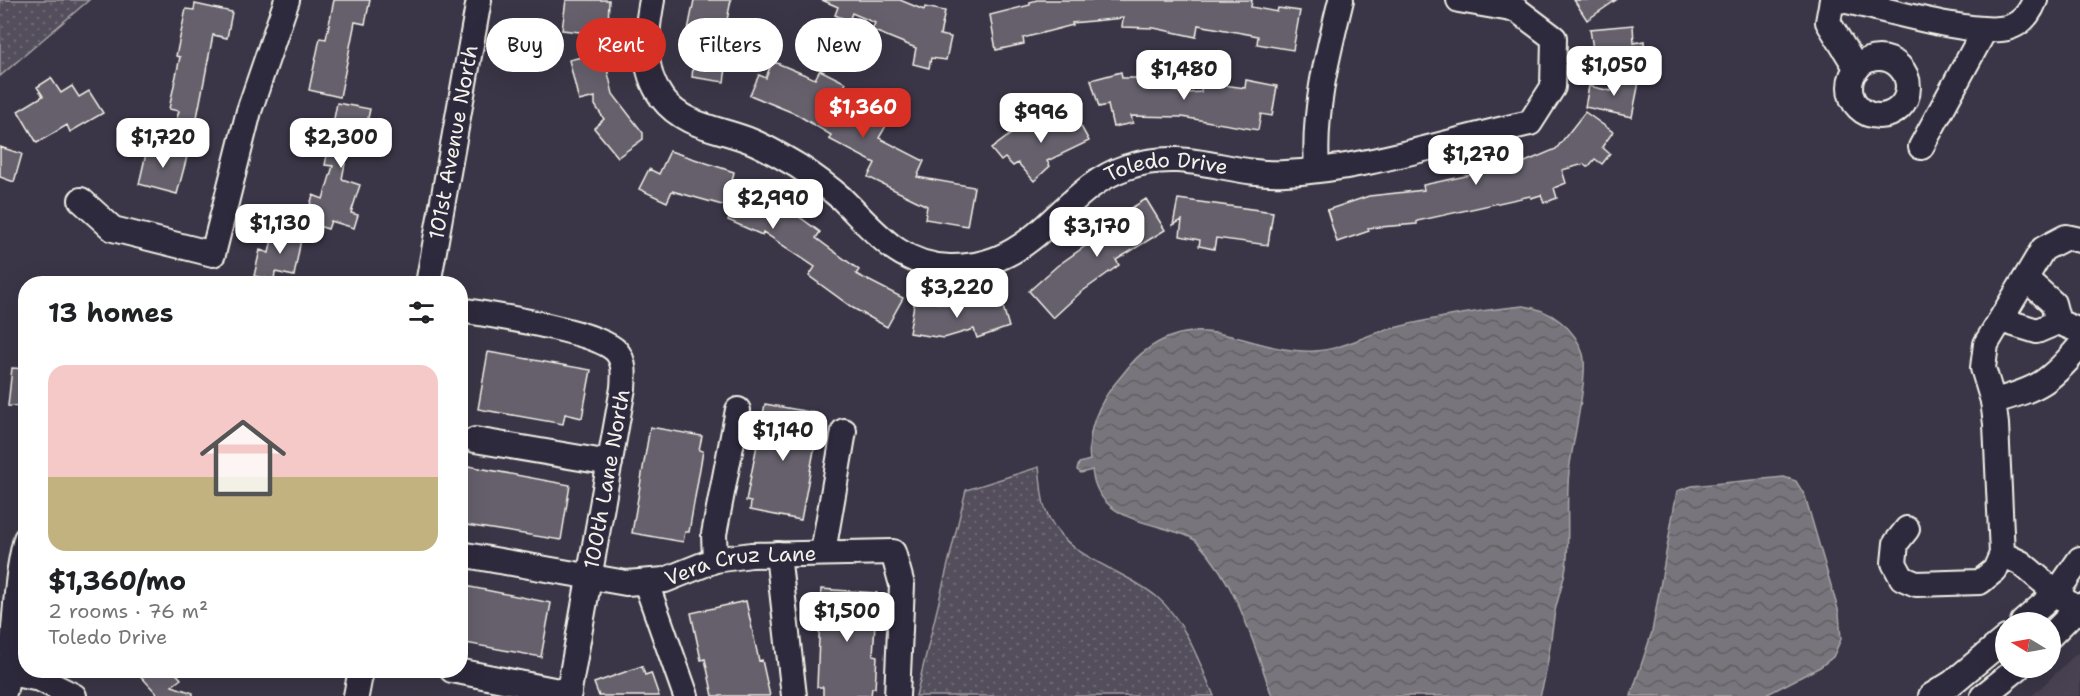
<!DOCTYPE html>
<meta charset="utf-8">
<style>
body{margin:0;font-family:"Shantell Sans",sans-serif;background:#f2f2f2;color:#202124;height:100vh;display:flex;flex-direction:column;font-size:22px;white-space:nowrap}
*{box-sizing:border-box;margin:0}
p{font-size:20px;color:#757577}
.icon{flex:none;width:33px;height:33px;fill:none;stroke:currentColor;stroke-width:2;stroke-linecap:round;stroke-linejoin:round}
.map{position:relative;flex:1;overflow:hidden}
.side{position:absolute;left:18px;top:276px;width:450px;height:402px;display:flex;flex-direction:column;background:#fff;border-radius:24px;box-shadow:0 6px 24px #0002}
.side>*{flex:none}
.banner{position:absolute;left:486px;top:18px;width:570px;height:54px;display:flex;gap:12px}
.needle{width:39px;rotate:280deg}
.tools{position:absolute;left:1995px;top:612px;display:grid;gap:12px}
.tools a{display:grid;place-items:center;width:66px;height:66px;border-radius:50%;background:#fff;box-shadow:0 6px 24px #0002;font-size:30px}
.price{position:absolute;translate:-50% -51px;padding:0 14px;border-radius:12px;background:#fff;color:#222;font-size:20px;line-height:39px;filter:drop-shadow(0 2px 3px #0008)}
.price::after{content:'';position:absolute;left:50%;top:36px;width:18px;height:14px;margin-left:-9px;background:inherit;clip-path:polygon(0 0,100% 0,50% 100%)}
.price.current{background:#d93025;color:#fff}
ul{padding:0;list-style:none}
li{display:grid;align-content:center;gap:12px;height:318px;padding:0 30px}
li+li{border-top:2px solid #e0e0e0}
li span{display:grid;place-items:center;height:186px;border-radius:18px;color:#555}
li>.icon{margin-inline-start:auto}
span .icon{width:108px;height:108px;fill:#fffc;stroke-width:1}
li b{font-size:26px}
h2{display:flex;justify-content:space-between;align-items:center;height:72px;padding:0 30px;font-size:26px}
.tag{padding:0 21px;border-radius:27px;background:#fff;box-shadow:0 6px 24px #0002;font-size:21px;line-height:54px}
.tag.current{background:#d93025;color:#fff}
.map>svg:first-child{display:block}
.built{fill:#484352}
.grass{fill:url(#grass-dots);stroke:#a4a0a2;stroke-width:1.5}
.water{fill:url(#water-waves);stroke:#aaa6a7;stroke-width:1.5}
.building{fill:#65616c;stroke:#f4f1e8;stroke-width:1.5}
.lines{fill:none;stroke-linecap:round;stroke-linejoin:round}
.minor-casing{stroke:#f4f1e8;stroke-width:28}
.minor{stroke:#2f2a3d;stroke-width:24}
.labels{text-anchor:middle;stroke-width:4.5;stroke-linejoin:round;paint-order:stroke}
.street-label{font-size:21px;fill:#f4f1e8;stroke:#2f2a3d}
</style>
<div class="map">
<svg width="2080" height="696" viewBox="0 0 2080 696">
<defs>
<pattern id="grass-dots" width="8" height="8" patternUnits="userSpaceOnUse" patternTransform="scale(1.5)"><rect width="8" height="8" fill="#534e5c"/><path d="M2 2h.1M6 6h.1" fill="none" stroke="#6c6873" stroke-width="1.8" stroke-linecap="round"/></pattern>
<pattern id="water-waves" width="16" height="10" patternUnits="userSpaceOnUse" patternTransform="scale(1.5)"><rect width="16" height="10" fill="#78747b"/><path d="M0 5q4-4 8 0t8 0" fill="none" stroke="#636063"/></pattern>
</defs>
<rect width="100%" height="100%" fill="#3b3647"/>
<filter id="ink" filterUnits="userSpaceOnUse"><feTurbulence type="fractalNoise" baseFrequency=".0167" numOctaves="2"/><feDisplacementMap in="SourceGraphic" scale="12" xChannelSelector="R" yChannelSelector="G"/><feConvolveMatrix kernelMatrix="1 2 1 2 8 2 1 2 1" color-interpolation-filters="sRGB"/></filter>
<g filter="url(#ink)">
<path class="built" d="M 2077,653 L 2080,656 L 2080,696 L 2032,696 Z"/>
<path class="grass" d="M 0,0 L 89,0 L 0,76 Z
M 1039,467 C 1041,481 1041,496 1045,508 C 1062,559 1120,566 1157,597 C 1186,622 1199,662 1214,696 L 916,696 L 966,490 Z"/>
<path class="water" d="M 1523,306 C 1549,309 1575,327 1583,354 C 1589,375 1572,445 1569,471 C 1566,500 1569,529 1567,558 C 1566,576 1559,593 1555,611 C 1550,640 1549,668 1540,696 L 1272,696 C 1253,642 1238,585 1198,543 C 1192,536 1182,534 1173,531 C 1137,520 1097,515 1092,470 L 1081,473 L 1077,470 L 1079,463 L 1090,460 C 1086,432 1099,402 1117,381 C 1126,371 1134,358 1145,351 C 1204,306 1254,355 1315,351 C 1336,350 1356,340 1376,333 C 1423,319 1474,311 1523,306 Z
M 1784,477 L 1796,481 L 1805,496 L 1839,613 L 1841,639 L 1833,657 L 1820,667 L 1764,696 L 1631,696 L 1652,632 L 1677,491 L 1692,486 Z"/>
<path class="building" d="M 334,0 L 370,0 L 365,24 L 355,22 L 340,97 L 309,90 L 320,38 L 326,39 Z
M 566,0 L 609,0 L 608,28 L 590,26 L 589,33 L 562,30 Z
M 694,0 L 731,0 L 723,40 L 730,41 L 724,82 L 692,77 L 694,57 L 691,57 L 696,31 L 688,30 Z
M 822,0 L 900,0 L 924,10 L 925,7 L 945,11 L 940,35 L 951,37 L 946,60 L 931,58 L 929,68 L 913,64 L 916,48 L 872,30 L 875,23 L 852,13 L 849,21 L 835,15 L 838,7 Z
M 1037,0 L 1252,0 L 1251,7 L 1277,12 L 1278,8 L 1300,11 L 1293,50 L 1257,44 L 1258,36 L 1198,25 L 1196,37 L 1154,28 L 1122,27 L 1123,18 L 1072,23 L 1073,25 L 1023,38 L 1024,44 L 996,50 L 990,15 L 1030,5 L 1030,2 Z
M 1574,0 L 1616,0 L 1587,20 Z
M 195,4 L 232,12 L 227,38 L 213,35 L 195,128 L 175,124 L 179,111 L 169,109 L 180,57 L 176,56 L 186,9 L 194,10 Z
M 1633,25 L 1634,43 L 1644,41 L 1645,59 L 1595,63 L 1590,29 Z
M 603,52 L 613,94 L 643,133 L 643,139 L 618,157 L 594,128 L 604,119 L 595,105 L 595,97 L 579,101 L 569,60 Z
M 772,61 L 815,79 L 820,70 L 846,83 L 838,98 L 887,124 L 879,138 L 924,161 L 917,177 L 974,187 L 967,226 L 925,219 L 927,206 L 868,177 L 875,163 L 829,139 L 831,135 L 796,114 L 750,95 L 759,75 L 766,78 Z
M 1121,72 L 1122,78 L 1175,78 L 1174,91 L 1187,93 L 1201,92 L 1202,82 L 1245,88 L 1246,80 L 1277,86 L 1272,116 L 1261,114 L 1258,130 L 1182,117 L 1131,116 L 1133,123 L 1113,127 L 1108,105 L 1099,107 L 1091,80 Z
M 1613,76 L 1639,82 L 1632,117 L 1585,107 L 1589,86 L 1611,91 Z
M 51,78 L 61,93 L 72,86 L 79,97 L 89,91 L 103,113 L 70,132 L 67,125 L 37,143 L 18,111 L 43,96 L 37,87 Z
M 337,103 L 370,109 L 360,155 L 347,153 L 342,179 L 360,185 L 351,213 L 358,215 L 354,228 L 331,221 L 328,229 L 305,222 L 313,195 L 323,199 L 333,166 L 325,165 Z
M 1065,109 L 1071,124 L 1078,121 L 1089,141 L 1047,161 L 1050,166 L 1034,181 L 1018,163 L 1013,166 L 1005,158 L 1001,161 L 991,149 L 1019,128 L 1021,131 Z
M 1585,112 L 1613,132 L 1602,147 L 1610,154 L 1602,164 L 1595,159 L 1588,167 L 1584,164 L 1562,170 L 1566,183 L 1554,188 L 1557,198 L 1544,203 L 1541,195 L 1531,198 L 1530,196 L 1417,221 L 1417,224 L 1368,228 L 1369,231 L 1337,242 L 1327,210 L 1369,196 L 1424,190 L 1423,185 L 1518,165 L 1556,149 Z
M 148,145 L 188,153 L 177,194 L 139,184 Z
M 0,147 L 22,154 L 14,182 L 0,177 Z
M 670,151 L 734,172 L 732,181 L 776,200 L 820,232 L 816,238 L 859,270 L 856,274 L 903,298 L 887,327 L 853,308 L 809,276 L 815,267 L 763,232 L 762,235 L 728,220 L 733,208 L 672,191 L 667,202 L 639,189 L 649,169 L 659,174 Z
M 1146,199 L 1165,230 L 1116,260 L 1119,265 L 1080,293 L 1053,318 L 1029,291 L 1057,266 L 1115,225 L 1112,220 Z
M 1178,199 L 1273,212 L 1268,245 L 1216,238 L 1214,249 L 1199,246 L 1200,240 L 1180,236 L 1182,220 L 1173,225 Z
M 274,229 L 302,234 L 294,276 L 275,272 L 274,280 L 254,276 L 260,250 L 269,253 Z
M 979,298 L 981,306 L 1001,300 L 1009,327 L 977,338 L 974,329 L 944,338 L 909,333 L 915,299 L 957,306 Z
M 488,352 L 591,370 L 582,418 L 565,414 L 563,424 L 478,409 Z
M 12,368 L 26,369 L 26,407 L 8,406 Z
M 765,404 L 816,413 L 813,428 L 818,429 L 801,520 L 750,510 L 751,502 L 746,501 Z
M 650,427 L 702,436 L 699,450 L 703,451 L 698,480 L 689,532 L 685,532 L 683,542 L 632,533 Z
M 468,466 L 570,485 L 561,540 L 460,524 L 460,505 Z
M 460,585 L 551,603 L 541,657 L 460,642 Z
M 821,589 L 877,593 L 873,655 L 877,656 L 875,688 L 872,688 L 871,696 L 823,696 L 823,687 L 817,687 Z
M 746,601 L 759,661 L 762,660 L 770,696 L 713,696 L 705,659 L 701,660 L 691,613 Z
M 642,666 L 645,675 L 651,673 L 659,696 L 599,696 L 594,683 Z
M 135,670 L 173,670 L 181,679 L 172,686 L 193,693 L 193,696 L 159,696 Z"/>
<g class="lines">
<g class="minor-casing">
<g id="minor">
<path id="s1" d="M 652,0 C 646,33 640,68 662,98 C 684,127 719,128 751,141 C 768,148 783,157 798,166 C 813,176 827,186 841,198 C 874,230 899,266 950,267 C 1039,268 1058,190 1127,167 C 1187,147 1227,176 1285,173 C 1368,169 1449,140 1530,123 L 1553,87 L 1554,38 L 1517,10 L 1459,0"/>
<path d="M 1832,0 L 1828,22 L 1857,69"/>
<path d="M 1842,0 C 1881,8 1972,36 2007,28 C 2022,24 2030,13 2035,0"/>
<circle cx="1879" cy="87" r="29"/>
<path d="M 1921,147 L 1984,31"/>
<path d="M 1317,169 C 1313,111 1327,57 1341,0"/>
<path d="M 81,200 L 113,229 L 213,254 L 249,111 L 287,0"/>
<path d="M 2080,240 L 2066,237 L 2043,249 L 1986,344 L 1983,368 L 1993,401 L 1996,424 L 2002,554 L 2021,563 L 2080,613"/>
<path d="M 2026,279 L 2053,303 L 2058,322 L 2080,331"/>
<path id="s2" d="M 428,284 L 479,0"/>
<path d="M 460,310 C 491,315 599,331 617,352 C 625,362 624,376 623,388 L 568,696"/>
<path d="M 2001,320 L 2037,331 L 2058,322"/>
<path d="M 1993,401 C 2038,390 2051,381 2080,346"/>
<path d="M 475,440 L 610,463"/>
<path d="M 1907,529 L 1896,543 L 1894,563 L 1902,578 L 1916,584 L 1980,582 L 1995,570 L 2002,554"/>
<path d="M 823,552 L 844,431"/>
<path id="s3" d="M 460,554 L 626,583 L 665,580 L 715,560 L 751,555 L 893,552 L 902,585 L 897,696"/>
<path d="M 778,554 L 794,696"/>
<path d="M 715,560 L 714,534 L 738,410"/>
<path d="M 646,583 L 686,696"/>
<path d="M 2023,622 L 2057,592 L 2080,559"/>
<path d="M 2050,636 L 2080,606"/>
<path d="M 452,670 L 569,693"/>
<path d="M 9,673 L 40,679 L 74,696"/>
<path d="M 3,696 C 18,645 12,591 26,539"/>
<path d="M 356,696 L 361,670"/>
<path d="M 1931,696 L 1952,683 L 2006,638"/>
<path d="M 1983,696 L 2018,668"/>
</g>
</g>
<use href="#minor" class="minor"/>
</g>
</g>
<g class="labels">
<g class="street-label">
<text dy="7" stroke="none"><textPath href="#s2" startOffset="144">101st Avenue North</textPath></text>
<text dy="7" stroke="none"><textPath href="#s1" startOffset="690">Toledo Drive</textPath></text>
<text transform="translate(607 479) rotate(-80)" y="7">100th Lane North</text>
<text dy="7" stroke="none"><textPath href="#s3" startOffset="286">Vera Cruz Lane</textPath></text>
</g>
</g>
</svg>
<div class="tools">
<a><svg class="needle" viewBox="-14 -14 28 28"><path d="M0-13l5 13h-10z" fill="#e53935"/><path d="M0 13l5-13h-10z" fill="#757577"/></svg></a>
</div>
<b class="price" style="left:1614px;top:97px">$1,050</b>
<b class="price" style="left:1184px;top:101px">$1,480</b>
<b class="price current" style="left:863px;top:139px">$1,360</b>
<b class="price" style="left:1041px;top:144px">$996</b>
<b class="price" style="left:163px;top:169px">$1,720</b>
<b class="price" style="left:341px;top:169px">$2,300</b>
<b class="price" style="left:1476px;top:186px">$1,270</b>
<b class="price" style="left:773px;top:230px">$2,990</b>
<b class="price" style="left:280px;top:255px">$1,130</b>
<b class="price" style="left:1097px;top:258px">$3,170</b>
<b class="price" style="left:957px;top:319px">$3,220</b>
<b class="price" style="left:783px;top:462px">$1,140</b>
<b class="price" style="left:847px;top:643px">$1,500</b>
<div class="banner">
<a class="tag">Buy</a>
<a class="tag current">Rent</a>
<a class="tag">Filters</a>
<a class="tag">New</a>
</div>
<section class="side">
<h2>13 homes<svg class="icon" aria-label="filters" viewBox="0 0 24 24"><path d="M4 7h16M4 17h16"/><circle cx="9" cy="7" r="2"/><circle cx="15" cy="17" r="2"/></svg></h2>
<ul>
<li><span style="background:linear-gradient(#f6c9c9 60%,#c2b280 0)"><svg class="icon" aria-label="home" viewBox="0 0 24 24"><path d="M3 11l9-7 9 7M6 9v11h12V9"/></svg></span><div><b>$1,360/mo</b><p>2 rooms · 76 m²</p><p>Toledo Drive</p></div></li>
</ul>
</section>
</div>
